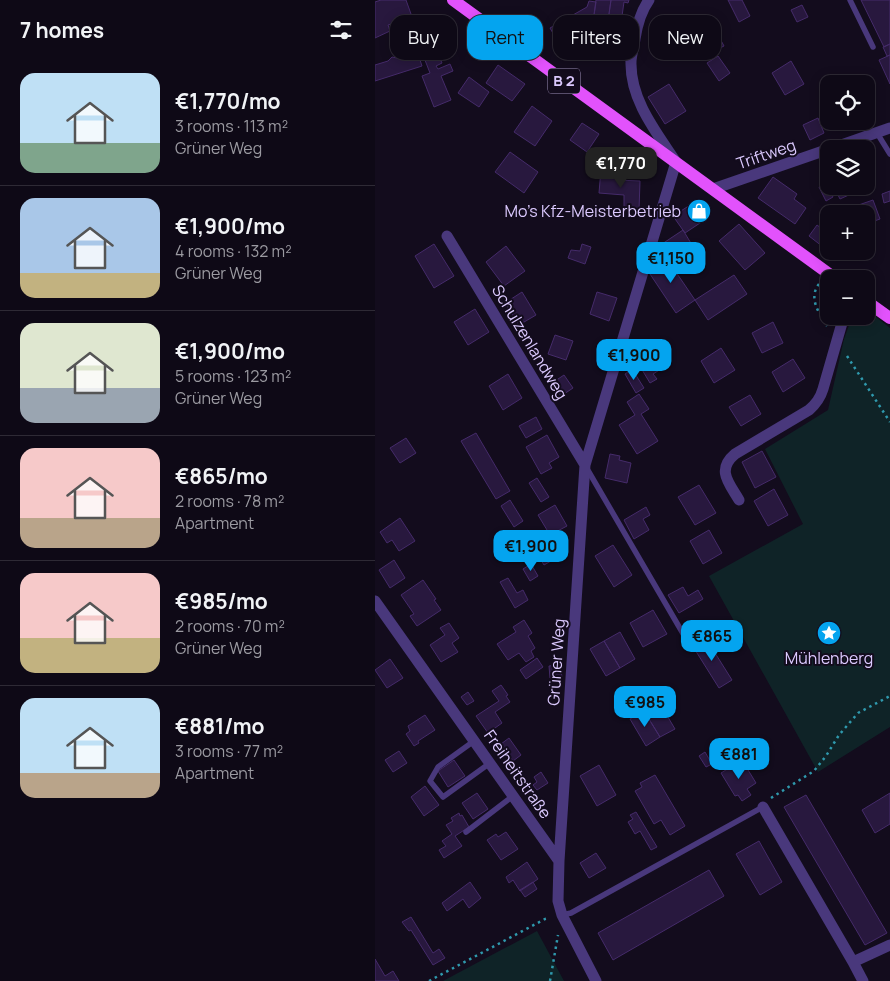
<!DOCTYPE html>
<meta charset="utf-8">
<style>
body{margin:0;font-family:Manrope,sans-serif;background:#1c1723;color:#f1f3f6;height:100vh;display:flex;flex-direction:column;font-size:19px;white-space:nowrap}
*{box-sizing:border-box;margin:0}
p{font-size:16px;color:#9b9aa1}
.icon{flex:none;width:28px;height:28px;fill:none;stroke:currentColor;stroke-width:2;stroke-linecap:round;stroke-linejoin:round}
.map{position:relative;flex:1;overflow:hidden}
.sheet{display:flex;flex-direction:column;background:#0e0916;width:375px}
.sheet>*{flex:none}
.hud{position:absolute;left:15px;top:15px;width:425px;height:45px;display:flex;gap:10px}
.buttons{position:absolute;left:445px;top:75px;display:grid;gap:10px}
.buttons a{display:grid;place-items:center;width:55px;height:55px;border-radius:10px;background:#0e0916;box-shadow:0 2px 12px #0003,0 0 0 1px #2e2a35;font-size:25px}
.price{position:absolute;translate:-50% -42px;padding:0 11px;border-radius:10px;background:#04a4ef;color:#111;font-size:16px;line-height:32px;filter:drop-shadow(0 1px 2px #0008)}
.price::after{content:'';position:absolute;left:50%;top:30px;width:15px;height:11px;margin-left:-8px;background:inherit;clip-path:polygon(0 0,100% 0,50% 100%)}
.price.active{background:#222;color:#fff}
ul{padding:0;list-style:none}
li{display:flex;align-items:center;gap:15px;height:125px;padding:0 20px}
li+li{border-top:1px solid #2e2a35}
li span{display:grid;place-items:center;flex:none;width:140px;height:100px;border-radius:15px;color:#555}
li>.icon{margin-inline-start:auto}
span .icon{width:60px;height:60px;fill:#fffc;stroke-width:1}
li b{font-size:21px}
h2{display:flex;justify-content:space-between;align-items:center;height:60px;padding:0 20px;font-size:21px}
.tag{padding:0 18px;border-radius:15px;background:#0e0916;box-shadow:0 2px 12px #0003,0 0 0 1px #2e2a35;font-size:18px;line-height:45px}
.tag.active{background:#04a4ef;color:#111}
main{display:flex;flex:1;min-height:0}
.map>svg:first-child{display:block}
.green{fill:#0f2327}
.building{fill:#28183e;stroke:#452b6a}
.lines{fill:none;stroke-linecap:round;stroke-linejoin:round}
.path{stroke:#2f99ad;stroke-width:2.5;stroke-dasharray:2.5 4;stroke-linecap:butt}
.lane{stroke:#49387c;stroke-width:5.5}
.street{stroke:#49387c;stroke-width:11}
.primary{stroke:#e252fc;stroke-width:12}
.labels{text-anchor:middle;stroke-width:4;stroke-linejoin:round;paint-order:stroke}
.shield{fill:#130c1d;stroke:#9f90ba;stroke-width:1}
.shield-label{font-size:15px;font-weight:bold;fill:#dbc9fe}
.street-label{font-size:16px;fill:#dbc9fe;stroke:#130c1d}
.poi-label{font-size:16px;fill:#dbc9fe;stroke:#130c1d;text-anchor:end}
</style>
<main>
<section class="sheet">
<h2>7 homes<svg class="icon" aria-label="filters" viewBox="0 0 24 24"><path d="M4 7h16M4 17h16"/><circle cx="9" cy="7" r="2"/><circle cx="15" cy="17" r="2"/></svg></h2>
<ul>
<li><span style="background:linear-gradient(#bfe0f5 70%,#7fa58c 0)"><svg class="icon" aria-label="home" viewBox="0 0 24 24"><path d="M3 11l9-7 9 7M6 9v11h12V9"/></svg></span><div><b>€1,770/mo</b><p>3 rooms · 113 m²</p><p>Grüner Weg</p></div></li>
<li><span style="background:linear-gradient(#a9c7e8 75%,#c2b280 0)"><svg class="icon" aria-label="home" viewBox="0 0 24 24"><path d="M3 11l9-7 9 7M6 9v11h12V9"/></svg></span><div><b>€1,900/mo</b><p>4 rooms · 132 m²</p><p>Grüner Weg</p></div></li>
<li><span style="background:linear-gradient(#dfe7d0 65%,#9aa5b1 0)"><svg class="icon" aria-label="home" viewBox="0 0 24 24"><path d="M3 11l9-7 9 7M6 9v11h12V9"/></svg></span><div><b>€1,900/mo</b><p>5 rooms · 123 m²</p><p>Grüner Weg</p></div></li>
<li><span style="background:linear-gradient(#f6c9c9 70%,#b9a48a 0)"><svg class="icon" aria-label="home" viewBox="0 0 24 24"><path d="M3 11l9-7 9 7M6 9v11h12V9"/></svg></span><div><b>€865/mo</b><p>2 rooms · 78 m²</p><p>Apartment</p></div></li>
<li><span style="background:linear-gradient(#f6c9c9 65%,#c2b280 0)"><svg class="icon" aria-label="home" viewBox="0 0 24 24"><path d="M3 11l9-7 9 7M6 9v11h12V9"/></svg></span><div><b>€985/mo</b><p>2 rooms · 70 m²</p><p>Grüner Weg</p></div></li>
<li><span style="background:linear-gradient(#bfe0f5 75%,#b9a48a 0)"><svg class="icon" aria-label="home" viewBox="0 0 24 24"><path d="M3 11l9-7 9 7M6 9v11h12V9"/></svg></span><div><b>€881/mo</b><p>3 rooms · 77 m²</p><p>Apartment</p></div></li>
</ul>
</section>
<div class="map">
<svg width="515" height="981" viewBox="0 0 515 981">
<rect width="100%" height="100%" fill="#130c1d"/>
<path class="green" d="M 491,309 L 515,328 L 515,727 L 443,772 L 334,576 L 428,524 L 390,449 L 453,410 L 469,339 L 477,317 L 491,316 Z
M 162,931 L 189,981 L 68,981 Z"/>
<path class="building" d="M 6,0 L 31,0 L 41,28 L 39,32 L 36,33 L 47,66 L 0,81 L 0,65 L 13,61 L 17,57 L 22,58 L 28,56 L 22,37 L 27,35 L 22,22 L 13,25 L 15,31 L 0,38 L 0,2 Z
M 221,0 L 236,0 L 233,21 L 225,20 L 224,25 L 214,27 L 213,25 L 218,22 Z
M 236,0 L 254,0 L 253,3 L 249,2 L 247,16 L 241,16 L 240,22 L 233,21 Z
M 353,0 L 367,0 L 375,16 L 364,22 Z
M 486,0 L 515,0 L 515,44 L 509,47 Z
M 214,1 L 221,2 L 218,22 L 183,42 L 175,28 L 212,7 Z
M 427,5 L 433,17 L 422,22 L 416,10 Z
M 213,25 L 216,31 L 198,41 L 195,36 Z
M 225,32 L 228,37 L 224,40 L 226,43 L 223,45 L 217,37 Z
M 343,35 L 349,46 L 343,49 L 337,38 Z
M 515,44 L 515,55 L 512,56 L 508,47 Z
M 61,50 L 67,63 L 61,66 L 63,69 L 75,64 L 78,71 L 66,76 L 76,100 L 59,107 L 47,76 L 55,73 L 48,55 Z
M 515,55 L 515,84 L 504,60 Z
M 343,56 L 355,73 L 344,81 L 332,63 Z
M 416,61 L 429,84 L 410,95 L 397,73 Z
M 123,65 L 150,84 L 137,101 L 111,83 Z
M 94,77 L 114,92 L 104,107 L 83,93 Z
M 294,84 L 311,111 L 290,124 L 273,97 Z
M 157,106 L 177,121 L 160,146 L 139,132 Z
M 443,118 L 449,133 L 435,140 L 428,125 Z
M 207,123 L 224,134 L 212,152 L 195,140 Z
M 135,152 L 163,172 L 149,193 L 120,172 Z
M 226,169 L 242,169 L 242,180 L 265,181 L 264,210 L 249,210 L 249,195 L 224,193 Z
M 398,177 L 422,194 L 419,199 L 431,208 L 420,224 L 383,198 Z
M 452,183 L 458,197 L 451,201 L 444,187 Z
M 453,185 L 488,186 L 489,188 L 465,199 L 462,193 L 457,196 Z
M 515,191 L 515,201 L 509,203 L 507,194 Z
M 323,200 L 334,217 L 310,233 L 298,216 Z
M 498,200 L 505,219 L 491,224 L 491,214 L 477,214 L 475,208 Z
M 364,224 L 390,253 L 370,270 L 344,241 Z
M 442,225 L 454,234 L 454,248 L 452,250 L 434,236 Z
M 308,230 L 317,245 L 293,260 L 284,246 Z
M 59,244 L 79,276 L 59,288 L 40,256 Z
M 207,244 L 216,247 L 210,264 L 193,258 L 196,250 L 205,251 Z
M 131,246 L 150,271 L 129,286 L 111,262 Z
M 290,256 L 320,300 L 301,313 L 271,268 Z
M 359,275 L 372,294 L 333,320 L 320,300 Z
M 147,292 L 161,315 L 144,325 L 130,303 Z
M 222,292 L 242,298 L 234,321 L 215,314 Z
M 100,309 L 114,332 L 93,345 L 79,322 Z
M 398,322 L 408,343 L 387,353 L 377,333 Z
M 180,335 L 198,341 L 191,360 L 173,354 Z
M 278,340 L 294,364 L 278,374 L 282,379 L 275,383 L 266,368 L 271,365 L 262,350 Z
M 346,348 L 360,370 L 339,383 L 326,361 Z
M 418,359 L 430,378 L 408,392 L 397,372 Z
M 257,369 L 269,388 L 261,393 L 250,374 Z
M 133,374 L 147,398 L 128,410 L 114,386 Z
M 189,375 L 198,388 L 186,396 L 177,383 Z
M 264,394 L 274,409 L 266,414 L 283,441 L 262,454 L 244,425 L 260,415 L 252,402 Z
M 375,395 L 386,414 L 366,426 L 354,407 Z
M 161,417 L 167,429 L 151,438 L 144,426 Z
M 101,433 L 135,491 L 121,499 L 86,441 Z
M 172,435 L 184,457 L 174,463 L 177,468 L 166,474 L 151,447 Z
M 31,438 L 41,453 L 25,463 L 15,448 Z
M 387,451 L 401,477 L 380,488 L 367,462 Z
M 235,454 L 245,456 L 244,460 L 256,463 L 252,483 L 230,478 Z
M 162,478 L 174,497 L 166,502 L 154,483 Z
M 324,485 L 341,513 L 320,525 L 303,497 Z
M 399,489 L 413,515 L 393,526 L 379,501 Z
M 135,500 L 148,521 L 139,527 L 126,506 Z
M 180,505 L 192,526 L 175,535 L 163,515 Z
M 271,507 L 275,515 L 268,519 L 274,530 L 259,539 L 249,520 Z
M 25,518 L 40,541 L 24,551 L 17,540 L 12,543 L 5,532 Z
M 334,530 L 347,553 L 328,564 L 315,541 Z
M 160,535 L 176,561 L 169,565 L 153,539 Z
M 238,545 L 257,575 L 239,587 L 220,556 Z
M 19,560 L 30,578 L 15,588 L 4,570 Z
M 156,564 L 163,576 L 155,581 L 148,569 Z
M 133,578 L 142,593 L 148,590 L 153,600 L 140,608 L 125,582 Z
M 48,580 L 61,599 L 59,600 L 66,610 L 42,626 L 35,616 L 39,614 L 26,595 Z
M 308,587 L 313,596 L 323,590 L 328,599 L 304,613 L 293,595 Z
M 278,610 L 292,634 L 268,647 L 255,623 Z
M 149,620 L 157,633 L 153,636 L 160,648 L 156,651 L 159,657 L 151,662 L 144,653 L 133,660 L 122,644 L 141,632 L 138,627 Z
M 74,623 L 84,638 L 77,643 L 83,652 L 66,662 L 55,645 L 70,635 L 65,628 Z
M 245,632 L 260,659 L 245,668 L 229,641 Z
M 330,637 L 357,680 L 344,688 L 317,645 Z
M 229,641 L 245,668 L 231,676 L 215,649 Z
M 162,658 L 168,667 L 151,679 L 145,670 Z
M 15,659 L 28,678 L 12,688 L 0,670 Z
M 185,665 L 187,677 L 175,678 L 174,666 Z
M 126,685 L 133,695 L 131,696 L 135,702 L 120,712 L 127,723 L 113,733 L 101,716 L 124,701 L 117,691 Z
M 93,692 L 99,701 L 92,705 L 86,697 Z
M 284,702 L 300,729 L 285,737 L 269,711 Z
M 269,711 L 285,737 L 271,746 L 255,719 Z
M 50,715 L 60,730 L 43,741 L 44,743 L 39,746 L 31,734 L 35,731 L 33,726 Z
M 134,738 L 146,755 L 138,761 L 126,744 Z
M 24,751 L 32,763 L 18,772 L 10,760 Z
M 330,752 L 337,764 L 331,767 L 324,756 Z
M 79,760 L 90,776 L 73,787 L 63,771 Z
M 367,760 L 381,783 L 372,789 L 376,795 L 367,801 L 363,795 L 360,796 L 346,773 Z
M 224,765 L 241,795 L 222,806 L 205,776 Z
M 166,772 L 173,783 L 162,790 L 158,785 L 162,782 L 159,777 Z
M 280,775 L 310,826 L 295,835 L 286,820 L 279,824 L 260,791 L 267,787 L 265,783 Z
M 50,786 L 64,805 L 49,816 L 36,797 Z
M 102,793 L 113,809 L 98,819 L 87,803 Z
M 515,793 L 515,824 L 500,833 L 487,810 Z
M 431,795 L 512,933 L 490,945 L 409,807 Z
M 261,812 L 282,847 L 276,850 L 265,831 L 260,834 L 253,822 L 258,819 L 255,815 Z
M 84,813 L 85,816 L 87,815 L 94,827 L 80,836 L 87,846 L 69,858 L 64,850 L 71,846 L 67,841 L 77,834 L 71,825 L 78,821 L 76,818 Z
M 131,832 L 143,849 L 126,860 L 112,840 L 121,834 L 123,837 Z
M 384,841 L 407,882 L 385,895 L 361,854 Z
M 221,853 L 231,868 L 214,878 L 205,863 Z
M 152,862 L 163,879 L 145,891 L 138,880 L 134,883 L 131,877 Z
M 334,870 L 349,896 L 238,960 L 223,933 Z
M 95,882 L 106,898 L 94,908 L 88,899 L 72,911 L 67,903 Z
M 158,882 L 162,889 L 150,897 L 145,890 Z
M 36,917 L 58,953 L 64,949 L 70,958 L 58,965 L 36,930 L 34,931 L 27,922 Z
M 0,959 L 10,976 L 18,971 L 24,981 L 0,981 Z"/>
<g class="lines">
<path class="path" d="M 444,284 C 433,298 444,313 452,326
M 472,356 L 515,422
M 396,798 L 439,771 L 451,756 L 464,735 L 483,713 L 515,696
M 54,981 L 170,919 L 174,918
M 175,981 L 183,935"/>
<path class="lane" d="M 475,0 L 498,47
M 502,133 L 515,154
M 211,467 L 310,637
M 99,741 L 63,767 L 55,781 L 68,797 L 115,763
M 91,832 L 138,796
M 187,915 L 196,913 L 388,807"/>
<path class="street" d="M 455,149 L 515,128
M 338,189 L 454,149
M 72,236 L 210,465
M 364,500 C 354,483 341,470 360,454 L 434,410 C 441,404 445,399 448,389 L 469,316
M 0,601 L 184,861 L 183,901 L 187,915 L 221,981
M 388,807 L 478,962 L 488,981
M 184,861 L 210,465 L 301,162 C 282,133 255,100 256,62 C 256,55 259,47 260,39 C 262,26 266,11 274,0
M 478,962 L 515,945"/>
<path class="primary" d="M 78,0 L 461,279
M 491,301 L 515,318"/>
</g>
<defs>
<g id="shop-disc" transform="scale(1.25)"><circle r="9.5" fill="#04a4ef" stroke="#130c1d"/><path d="M-5-2.5h2.3a2.7 3.5 0 0 1 5.4 0H5L5.5 6h-11ZM-1.5-2.5h3a1.5 2.3 0 0 0-3 0Z" fill="#fff"/></g>
<g id="sight-disc" transform="scale(1.25)"><circle r="9.5" fill="#04a4ef" stroke="#130c1d"/><path d="M0-6L1.8-2.2L6-1.7L2.9 1.2L3.7 5.4L0 3.3L-3.7 5.4L-2.9 1.2L-6-1.7L-1.8-2.2Z" fill="#fff"/></g>
</defs>
<g fill-rule="evenodd">
<use href="#shop-disc" x="324" y="211"/>
<use href="#sight-disc" x="454" y="633"/>
</g>
<g class="labels">
<rect class="shield" x="173" y="68.5" width="32" height="25" rx="4"/>
<g class="shield-label">
<text x="189" y="86">B 2</text>
</g>
<g class="street-label">
<text transform="translate(391 154) rotate(-19)" y="6">Triftweg</text>
<text transform="translate(155 342) rotate(59)" y="6">Schulzenlandweg</text>
<text transform="translate(181 662) rotate(-86)" y="6">Grüner Weg</text>
<text transform="translate(143 774) rotate(55)" y="6">Freiheitstraße</text>
</g>
<g class="poi-label">
<text x="306" y="217">Mo's Kfz-Meisterbetrieb</text>
<text x="454" y="664" text-anchor="middle">Mühlenberg</text>
</g>
</g>
</svg>
<div class="buttons">
<a><svg class="icon" aria-label="locate" viewBox="0 0 24 24"><circle cx="12" cy="12" r="6"/><path d="M12 2v4M12 18v4M2 12h4M18 12h4"/></svg></a>
<a><svg class="icon" aria-label="layers" viewBox="0 0 24 24"><path d="M12 4l9 5-9 5-9-5zM3 14l9 5 9-5"/></svg></a>
<a>+</a>
<a>−</a>
</div>
<b class="price active" style="left:246px;top:189px">€1,770</b>
<b class="price" style="left:296px;top:284px">€1,150</b>
<b class="price" style="left:259px;top:381px">€1,900</b>
<b class="price" style="left:156px;top:572px">€1,900</b>
<b class="price" style="left:337px;top:662px">€865</b>
<b class="price" style="left:270px;top:728px">€985</b>
<b class="price" style="left:364px;top:780px">€881</b>
<div class="hud">
<a class="tag">Buy</a>
<a class="tag active">Rent</a>
<a class="tag">Filters</a>
<a class="tag">New</a>
</div>
</div>
</main>
